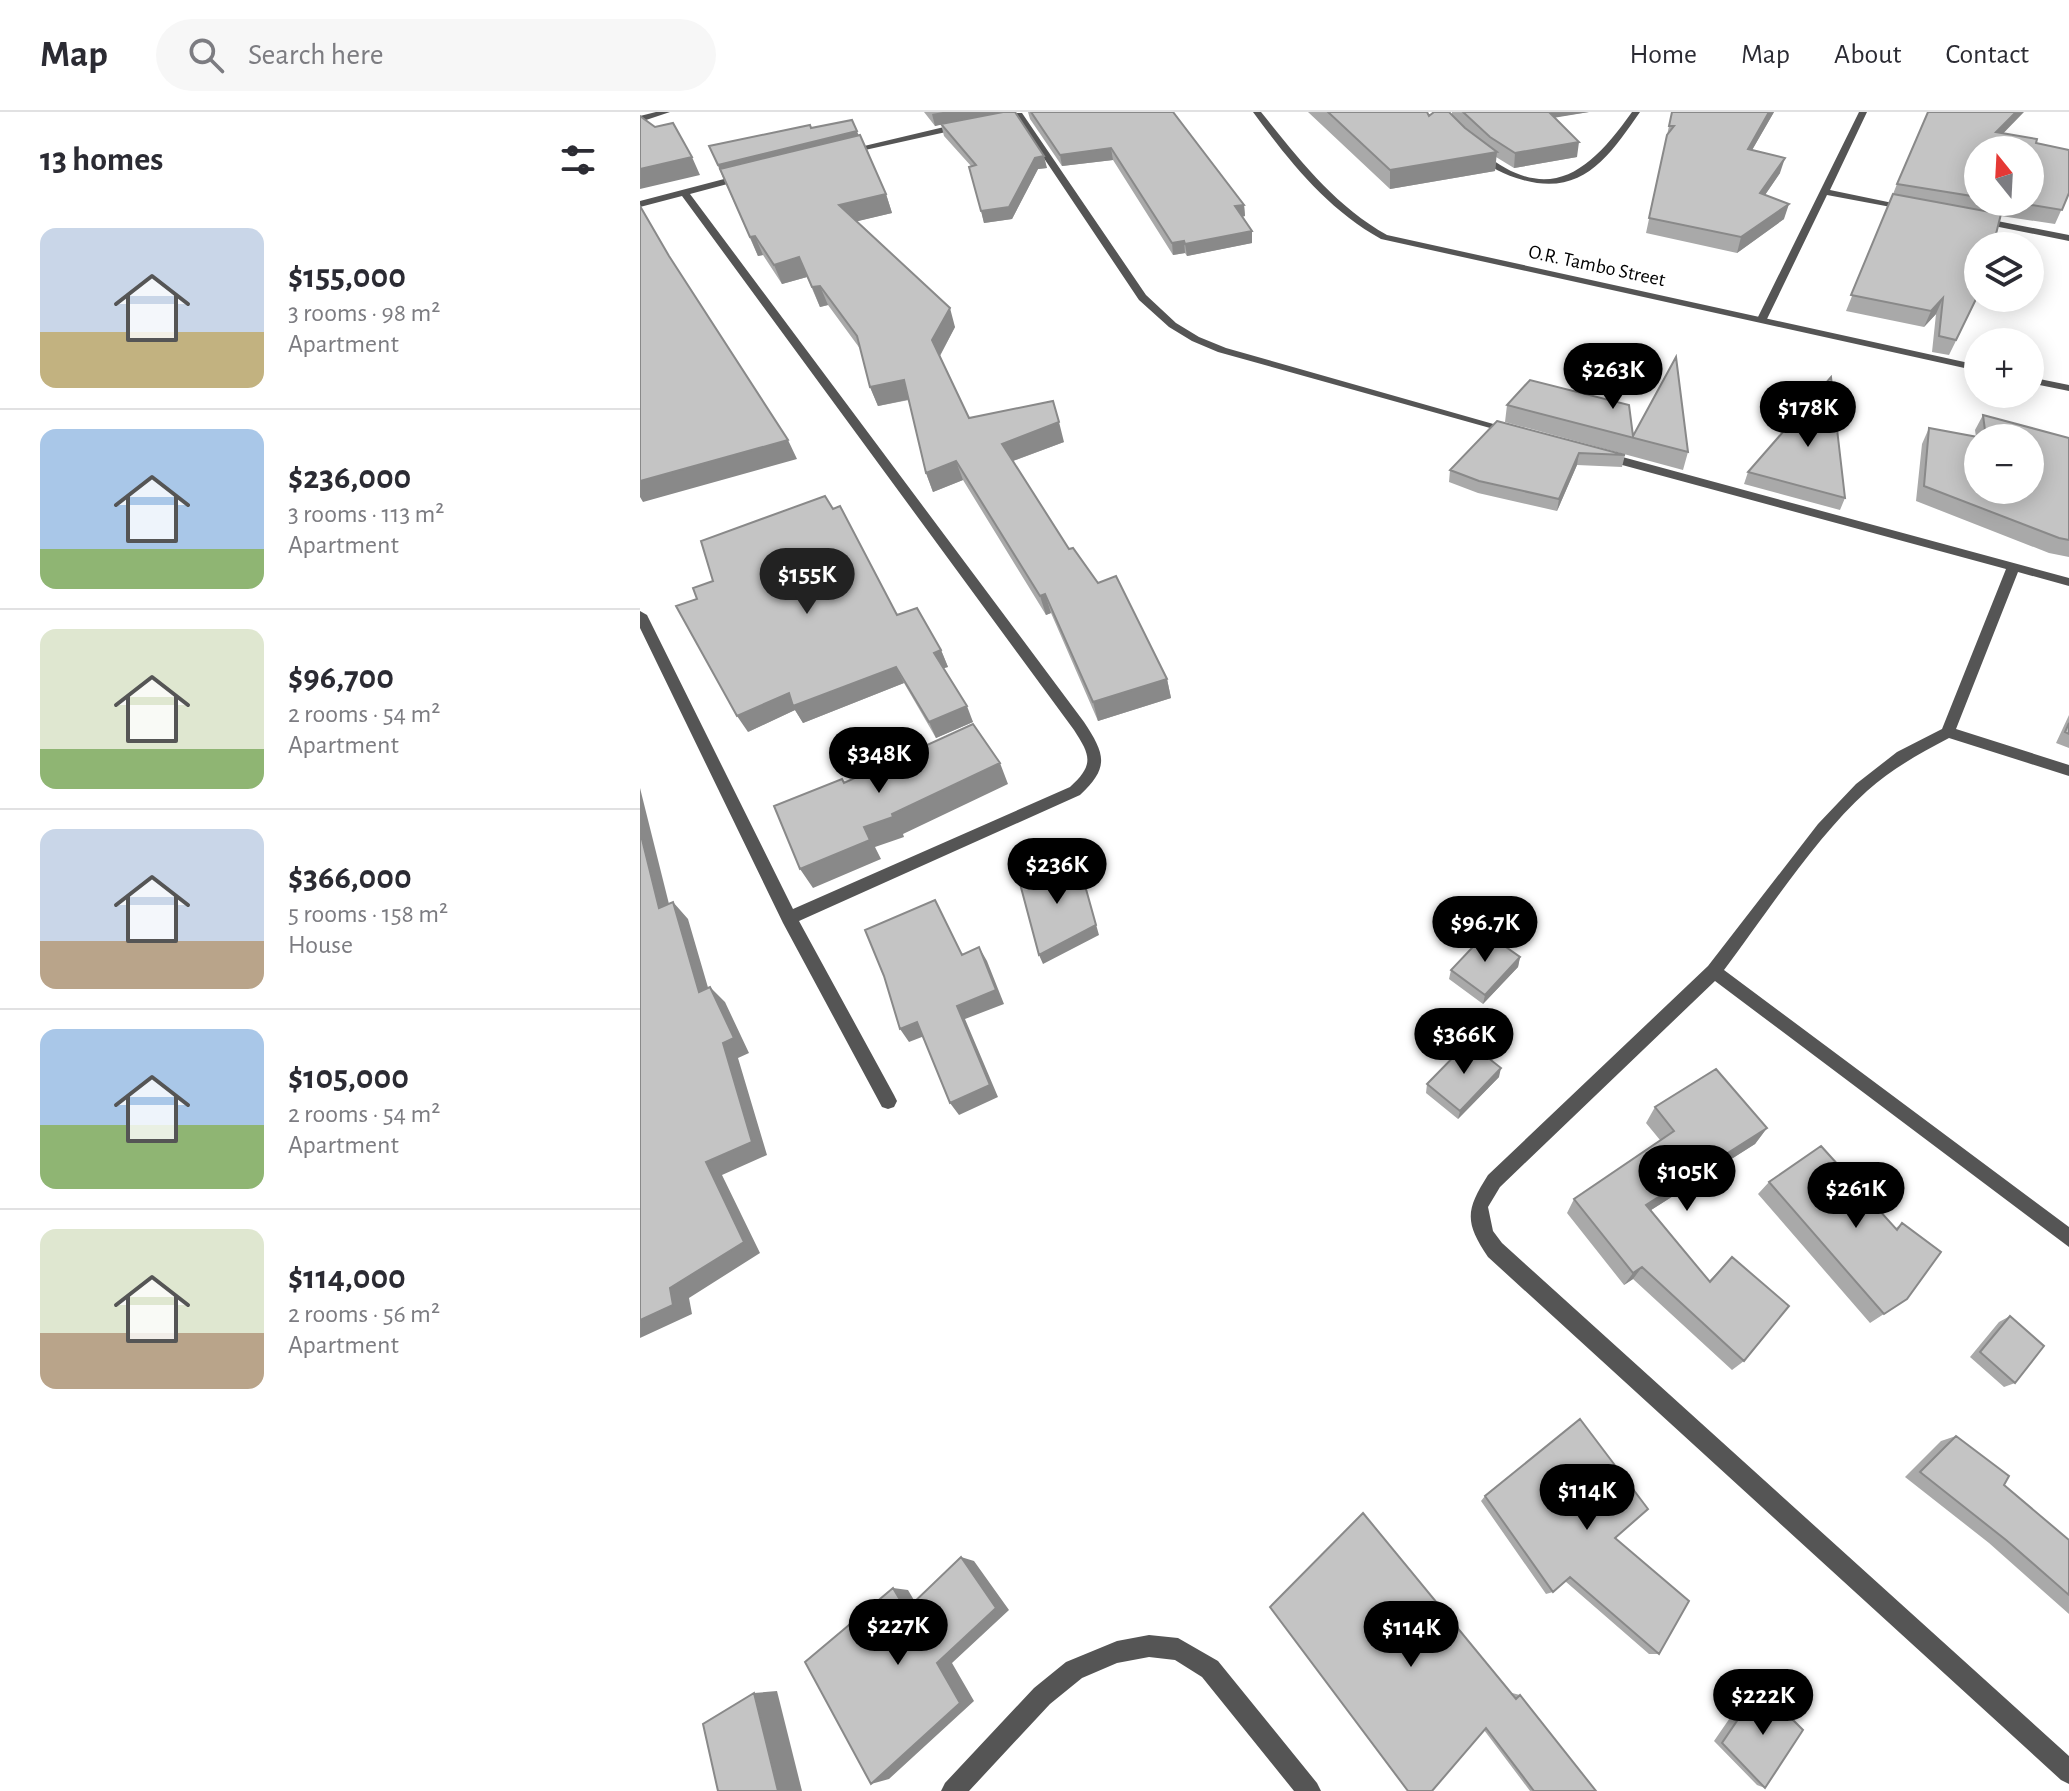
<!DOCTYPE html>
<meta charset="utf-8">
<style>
body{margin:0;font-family:"Alegreya Sans",sans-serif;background:#f7f7f7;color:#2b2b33;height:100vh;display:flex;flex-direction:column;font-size:30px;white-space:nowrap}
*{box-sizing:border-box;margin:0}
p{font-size:26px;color:#7c7c81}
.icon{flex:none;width:44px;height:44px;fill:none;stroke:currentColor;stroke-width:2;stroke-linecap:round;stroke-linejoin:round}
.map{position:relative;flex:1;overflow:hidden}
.details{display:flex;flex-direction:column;background:#fff;width:640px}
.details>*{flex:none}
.needle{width:52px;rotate:342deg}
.tools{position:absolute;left:1324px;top:24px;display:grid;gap:16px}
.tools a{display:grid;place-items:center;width:80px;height:80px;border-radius:50%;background:#fff;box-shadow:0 4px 20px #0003;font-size:40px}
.price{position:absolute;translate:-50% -68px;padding:0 18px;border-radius:28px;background:#000;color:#fff;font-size:26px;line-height:52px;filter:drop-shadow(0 2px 4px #0008)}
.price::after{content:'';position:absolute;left:50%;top:48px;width:24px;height:18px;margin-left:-12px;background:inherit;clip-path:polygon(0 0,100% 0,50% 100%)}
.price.selected{background:#222;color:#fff}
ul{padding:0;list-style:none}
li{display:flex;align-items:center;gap:24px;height:200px;padding:0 40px}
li+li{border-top:2px solid #e1e1e2}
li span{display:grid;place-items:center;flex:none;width:224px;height:160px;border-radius:16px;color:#555}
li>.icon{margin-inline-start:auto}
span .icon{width:96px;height:96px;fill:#fffc;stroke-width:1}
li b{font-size:34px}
h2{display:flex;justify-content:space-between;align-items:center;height:96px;padding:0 40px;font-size:34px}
header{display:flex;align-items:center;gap:48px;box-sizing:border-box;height:112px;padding:0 40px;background:#fff;border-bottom:2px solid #e1e1e2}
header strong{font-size:38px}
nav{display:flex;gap:44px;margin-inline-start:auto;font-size:28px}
.search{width:560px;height:72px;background:#f7f7f7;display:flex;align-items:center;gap:20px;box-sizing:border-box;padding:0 28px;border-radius:44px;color:#7c7c81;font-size:30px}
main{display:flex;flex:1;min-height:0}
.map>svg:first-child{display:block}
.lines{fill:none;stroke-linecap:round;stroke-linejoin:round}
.minor{fill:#555;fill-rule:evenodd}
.tertiary{fill:#555;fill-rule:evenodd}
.wall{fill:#a9a9a9;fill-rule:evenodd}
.shaded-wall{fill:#898989}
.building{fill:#c4c4c4;stroke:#898989;stroke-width:2}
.labels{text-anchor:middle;stroke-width:6;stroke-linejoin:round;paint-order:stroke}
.far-street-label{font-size:20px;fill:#000;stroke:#fff}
</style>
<header>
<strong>Map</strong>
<div class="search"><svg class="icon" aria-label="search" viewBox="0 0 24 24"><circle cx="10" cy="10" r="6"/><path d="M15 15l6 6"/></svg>Search here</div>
<nav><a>Home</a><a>Map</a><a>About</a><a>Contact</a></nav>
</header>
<main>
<section class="details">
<h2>13 homes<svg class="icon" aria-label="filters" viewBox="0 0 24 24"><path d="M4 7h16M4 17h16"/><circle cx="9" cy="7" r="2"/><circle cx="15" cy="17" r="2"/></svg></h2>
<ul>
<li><span style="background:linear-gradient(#c9d6e8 65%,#c2b280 0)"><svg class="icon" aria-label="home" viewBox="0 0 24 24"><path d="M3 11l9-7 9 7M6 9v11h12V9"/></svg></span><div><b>$155,000</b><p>3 rooms · 98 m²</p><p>Apartment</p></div></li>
<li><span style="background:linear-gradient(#a9c7e8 75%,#8fb573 0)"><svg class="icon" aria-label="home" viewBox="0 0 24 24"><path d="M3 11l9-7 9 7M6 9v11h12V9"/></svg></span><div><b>$236,000</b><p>3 rooms · 113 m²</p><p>Apartment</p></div></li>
<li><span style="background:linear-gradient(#dfe7d0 75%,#8fb573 0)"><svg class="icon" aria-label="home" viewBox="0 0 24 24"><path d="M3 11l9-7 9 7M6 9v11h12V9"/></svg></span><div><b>$96,700</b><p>2 rooms · 54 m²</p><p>Apartment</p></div></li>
<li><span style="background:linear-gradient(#c9d6e8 70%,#b9a48a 0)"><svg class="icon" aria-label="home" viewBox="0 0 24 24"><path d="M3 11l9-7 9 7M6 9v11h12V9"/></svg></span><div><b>$366,000</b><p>5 rooms · 158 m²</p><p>House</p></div></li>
<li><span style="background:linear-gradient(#a9c7e8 60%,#8fb573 0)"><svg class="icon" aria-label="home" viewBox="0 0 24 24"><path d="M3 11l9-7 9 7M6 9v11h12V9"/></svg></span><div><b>$105,000</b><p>2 rooms · 54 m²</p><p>Apartment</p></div></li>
<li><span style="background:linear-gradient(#dfe7d0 65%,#b9a48a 0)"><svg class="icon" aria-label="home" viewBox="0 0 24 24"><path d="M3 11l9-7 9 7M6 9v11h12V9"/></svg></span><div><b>$114,000</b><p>2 rooms · 56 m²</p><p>Apartment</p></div></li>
</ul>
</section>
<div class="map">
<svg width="1429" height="1679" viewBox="0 0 1429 1679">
<rect width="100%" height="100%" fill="#fff"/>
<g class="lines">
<path class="minor" d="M 16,0 L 30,0 L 0,10 L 0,4 Z
M 992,0 L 1000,0 C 970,43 943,85 883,68 C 865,63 848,55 835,42 L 842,40 C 910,95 950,59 992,0 Z
M 1219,0 L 1227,0 L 1190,78 L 1272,95 L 1267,98 L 1187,83 L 1127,207 L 1118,209 L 1117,207 Z
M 376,1 L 382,1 L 506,183 L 536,211 L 559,225 L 586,236 L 878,319 L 868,321 L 578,240 L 552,229 L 529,215 L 499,188 L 375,3 Z
M 321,11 L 324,12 L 324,16 L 207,42 L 203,39 Z
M 107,61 L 112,64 L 110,66 L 50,82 L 444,610 C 465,642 470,655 440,683 L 159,809 L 254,983 L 257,989 L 254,995 L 248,997 L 242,995 L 143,811 L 0,516 L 0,499 L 7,503 L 153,797 L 430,675 C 454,653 451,644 434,618 L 42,84 L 0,95 L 0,89 Z
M 1337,105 L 1429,123 L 1429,129 L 1334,110 L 1334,106 Z
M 964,340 L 1429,466 L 1429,474 L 1378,460 L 1316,617 L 1429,653 L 1429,664 L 1309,626 C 1280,641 1252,657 1227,679 C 1175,726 1127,801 1084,858 L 1429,1115 L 1429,1135 L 1075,869 L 860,1075 L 848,1095 L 853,1119 L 862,1131 L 1429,1644 L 1429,1672 L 1421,1668 L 848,1145 C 824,1109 826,1098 848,1063 L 1068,854 L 1178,712 L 1216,672 L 1257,640 L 1302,617 L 1366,457 L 960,347 L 958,344 Z
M 509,1523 L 538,1526 L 578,1549 L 677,1671 L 681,1679 L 654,1679 L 562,1565 L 535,1548 L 509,1545 L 477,1551 L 442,1566 L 410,1592 L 329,1679 L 301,1679 L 305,1671 L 394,1576 L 426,1550 L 477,1529 Z"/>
<path class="tertiary" d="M 613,0 L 621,0 C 659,47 694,93 747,123 L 1338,253 L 1338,259 L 741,127 C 687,97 649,49 613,0 Z
M 1390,265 L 1429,273 L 1429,279 L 1390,271 Z"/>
</g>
<path class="wall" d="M 284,0 L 374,0 L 407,56 L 398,57 L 372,107 L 344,111 L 331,54 L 304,24 L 301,12 L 295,14 Z
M 388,0 L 533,0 L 604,93 L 605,104 L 602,105 L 612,131 L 547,144 L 545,141 L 533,143 L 473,48 L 422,54 L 390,7 Z
M 668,0 L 787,0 L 789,4 L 812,3 L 812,0 L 949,0 L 915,5 L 937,45 L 874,56 L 856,45 L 855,59 L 750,77 Z
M 1032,0 L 1134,0 L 1112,38 L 1140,61 L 1125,83 L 1144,107 L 1097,141 L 1006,121 Z
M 171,16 L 218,23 L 246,82 L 252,101 L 217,109 L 315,215 L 300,244 L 329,306 L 424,330 L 373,349 L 429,437 L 527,567 L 531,586 L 458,609 L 411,501 L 406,503 L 323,368 L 293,380 L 286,361 L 269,288 L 238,294 L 230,275 L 221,238 L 188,193 L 180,195 L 167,165 L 142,172 L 123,143 L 118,144 L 69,34 Z
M 1363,21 L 1396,31 L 1429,81 L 1415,112 L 1361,104 L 1338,184 L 1309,243 L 1292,240 L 1296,202 L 1284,215 L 1206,199 L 1257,72 ZM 1338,38 L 1390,90 L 1338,90 Z
M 867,293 L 993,324 L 1048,340 L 1043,358 L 865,310 Z
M 1343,303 L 1429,326 L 1429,445 L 1409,441 L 1276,389 L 1282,332 L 1289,316 L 1336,325 L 1335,318 Z
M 857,309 L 985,343 L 982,355 L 937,353 L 917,399 L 838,381 L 809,370 L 810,358 Z
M 1108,360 L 1205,386 L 1200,398 L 1104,372 Z
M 257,503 L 301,538 L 308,555 L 303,556 L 333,610 L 296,626 L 264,571 L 163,611 L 155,598 L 108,620 Z
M 1429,603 L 1429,636 L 1416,631 Z
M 880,845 L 878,855 L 843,892 L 809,867 L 811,858 Z
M 859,965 L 818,1007 L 786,981 L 787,972 Z
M 1015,995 L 1127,1016 L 1115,1032 L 1011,1098 L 1069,1169 L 1092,1145 L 1104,1249 L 1092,1258 L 993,1167 L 984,1173 L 927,1101 L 934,1087 L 1020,1028 L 1006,1011 Z
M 1129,1070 L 1256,1116 L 1262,1111 L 1267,1187 L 1230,1211 L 1118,1082 Z
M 1370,1204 L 1375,1271 L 1364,1275 L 1330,1245 L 1359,1210 Z
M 1316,1324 L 1364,1373 L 1429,1428 L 1429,1502 L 1349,1431 L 1265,1365 L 1301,1329 Z
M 845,1384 L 975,1426 L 1019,1542 L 1009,1542 L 925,1469 L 913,1480 L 906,1482 L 841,1389 Z
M 1112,1574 L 1120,1575 L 1125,1676 L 1117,1673 L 1074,1629 Z
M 872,1581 L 880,1583 L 956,1679 L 890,1679 L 844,1618 Z"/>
<path class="shaded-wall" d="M 303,0 L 364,0 L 295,14 L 292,2 Z
M 902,0 L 949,0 L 901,8 Z
M 1129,0 L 1134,0 L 1104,52 L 1108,37 Z
M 1376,0 L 1384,0 L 1350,35 L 1356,20 Z
M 217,19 L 221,30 L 83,65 L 78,53 Z
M 939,30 L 937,45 L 874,56 L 875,41 Z
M 471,36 L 473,48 L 422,54 L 420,43 Z
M 857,40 L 855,59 L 750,77 L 750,58 Z
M 404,44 L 407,56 L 398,57 L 372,107 L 344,111 L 341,99 L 395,46 Z
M 52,45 L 60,63 L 0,77 L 0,57 Z
M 1145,46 L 1140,61 L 1116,96 L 1120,81 Z
M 246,82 L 252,101 L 206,112 L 199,93 Z
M 1149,92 L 1144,107 L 1097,141 L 1101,125 Z
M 604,93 L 605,104 L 596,106 L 595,94 Z
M 612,119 L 612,131 L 547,144 L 545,132 Z
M 115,124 L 123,143 L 118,144 L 110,125 Z
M 544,129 L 545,141 L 533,143 L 532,131 Z
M 159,145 L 167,165 L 142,172 L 134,153 Z
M 180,174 L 188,193 L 180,195 L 172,175 Z
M 1303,186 L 1296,202 L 1284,215 L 1291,199 Z
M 310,196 L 315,215 L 298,247 L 292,228 Z
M 264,268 L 271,287 L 238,294 L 230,275 Z
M 419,310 L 424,330 L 367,351 L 362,332 Z
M 148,328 L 157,347 L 3,390 L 0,385 L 0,369 Z
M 939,341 L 937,353 L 917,399 L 919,387 Z
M 316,349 L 323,368 L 293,380 L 286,361 Z
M 405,482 L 411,501 L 406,503 L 400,484 Z
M 301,538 L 308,555 L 301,557 L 294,541 Z
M 256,555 L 264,571 L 163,611 L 155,598 L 108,620 L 97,604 L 149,581 Z
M 527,567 L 531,586 L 458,609 L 453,590 Z
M 327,594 L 333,610 L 296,626 L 289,610 Z
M 360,651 L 368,672 L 263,722 L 264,725 L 235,735 L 241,747 L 173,776 L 160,757 L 224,715 Z
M 0,676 L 34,812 L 19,796 L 0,719 Z
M 439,752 L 459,823 L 403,852 L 399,843 Z
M 33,790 L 48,807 L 74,896 L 59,880 Z
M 339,835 L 347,849 L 364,892 L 325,907 L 358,985 L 319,1003 L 310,991 L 317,894 Z
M 880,845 L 878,855 L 843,892 L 845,883 Z
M 70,875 L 85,890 L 109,941 L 98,946 L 127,1043 L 82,1063 L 120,1141 L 49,1186 L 52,1202 L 0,1226 L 0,1208 L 30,1176 L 66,1050 L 83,931 Z
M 277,910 L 287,923 L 269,930 L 260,917 Z
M 861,956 L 859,965 L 818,1007 L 820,999 Z
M 1127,1016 L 1115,1032 L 997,1107 L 1006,1093 Z
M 1002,1155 L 993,1167 L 984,1173 L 993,1161 Z
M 321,1445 L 334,1449 L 369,1498 L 312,1551 L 334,1589 L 249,1667 L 231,1672 L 297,1551 Z
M 253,1476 L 268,1478 L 281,1500 L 266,1498 Z
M 137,1579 L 162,1679 L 138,1679 L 114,1581 Z"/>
<path class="building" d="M 363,0 L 375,0 L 404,44 L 395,46 L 369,95 L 341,99 L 329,55 L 336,53 L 301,12 Z
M 391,0 L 533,0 L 604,93 L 595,94 L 612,119 L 545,132 L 544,129 L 532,131 L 471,36 L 420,43 Z
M 688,0 L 787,0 L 789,4 L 794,0 L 809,0 L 825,16 L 857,40 L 750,58 Z
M 823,0 L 909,0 L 939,30 L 875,41 L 850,25 Z
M 1032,0 L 1129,0 L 1108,37 L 1145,46 L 1120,81 L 1149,92 L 1101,125 L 1009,106 L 1027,23 L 1034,14 L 1029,14 Z
M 1288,0 L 1376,0 L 1356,20 L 1397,27 L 1396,31 L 1429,38 L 1429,81 L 1422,98 L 1373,90 L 1390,90 L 1390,38 L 1338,38 L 1338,85 L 1257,72 Z
M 0,4 L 15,15 L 33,11 L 52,45 L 0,57 Z
M 212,8 L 217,19 L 78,53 L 69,34 L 170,13 L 171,16 Z
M 220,23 L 246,82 L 199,93 L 310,196 L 292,228 L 329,306 L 413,289 L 419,310 L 362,332 L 429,437 L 433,436 L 458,471 L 476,464 L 527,567 L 453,590 L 405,482 L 400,484 L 316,349 L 286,361 L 264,268 L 230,275 L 217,224 L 180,174 L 172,175 L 159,145 L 134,153 L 115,124 L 110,125 L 80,57 Z
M 1253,82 L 1361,102 L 1353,134 L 1338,134 L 1338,183 L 1316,228 L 1299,224 L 1303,186 L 1291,199 L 1211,183 Z
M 0,94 L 29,144 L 148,328 L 0,369 Z
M 1036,245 L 1048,340 L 867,293 L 890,268 L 989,293 L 993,324 Z
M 1191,265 L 1205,386 L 1108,360 Z
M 1343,303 L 1429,326 L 1429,428 L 1419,426 L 1284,374 L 1289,316 L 1343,326 L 1338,326 L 1338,378 L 1390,378 L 1390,326 L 1346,326 Z
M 857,309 L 985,343 L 939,341 L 919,387 L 839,369 L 810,358 Z
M 185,384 L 193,397 L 200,394 L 257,503 L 277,496 L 301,538 L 294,541 L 327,594 L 289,610 L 256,555 L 153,594 L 149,581 L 97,604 L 36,494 L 57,487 L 53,476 L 73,469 L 61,429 Z
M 1429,611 L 1429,622 L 1425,620 Z
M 333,612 L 360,651 L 252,702 L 253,705 L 224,715 L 230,728 L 160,757 L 134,694 L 202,667 L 204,671 Z
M 0,719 L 19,796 L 33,790 L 59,880 L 70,875 L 94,926 L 83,931 L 112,1030 L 66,1050 L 104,1130 L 30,1176 L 33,1193 L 0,1208 Z
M 439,752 L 456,813 L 399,843 L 379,768 Z
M 295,788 L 322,843 L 339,835 L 356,878 L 317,894 L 350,973 L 310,991 L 277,910 L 260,917 L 244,864 L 225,818 Z
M 846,821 L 880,845 L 845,883 L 811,858 Z
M 828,930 L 861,956 L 820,999 L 787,972 Z
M 1076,957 L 1127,1016 L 1006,1093 L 1070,1170 L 1092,1145 L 1149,1194 L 1104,1249 L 1002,1155 L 993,1161 L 934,1087 L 1034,1019 L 1015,995 Z
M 1181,1034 L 1257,1118 L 1262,1111 L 1301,1140 L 1267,1187 L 1244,1202 L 1129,1070 Z
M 1370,1204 L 1404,1234 L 1375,1271 L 1340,1240 Z
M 940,1307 L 1008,1397 L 975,1426 L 1049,1489 L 1019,1542 L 930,1465 L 913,1480 L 845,1384 Z
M 1316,1324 L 1369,1364 L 1364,1373 L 1429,1428 L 1429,1483 L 1366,1428 L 1280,1360 Z
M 723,1401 L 876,1587 L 880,1583 L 956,1679 L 894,1679 L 846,1616 L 792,1679 L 768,1679 L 630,1495 Z
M 321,1445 L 356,1496 L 297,1551 L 320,1591 L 231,1672 L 165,1550 L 253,1476 L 266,1498 Z
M 1120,1575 L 1163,1618 L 1125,1676 L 1082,1631 Z
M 114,1581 L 138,1679 L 78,1679 L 63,1612 Z"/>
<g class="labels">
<g class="far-street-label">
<text transform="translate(957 153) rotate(12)" y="7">O.R. Tambo Street</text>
</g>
</g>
</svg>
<div class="tools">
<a><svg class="needle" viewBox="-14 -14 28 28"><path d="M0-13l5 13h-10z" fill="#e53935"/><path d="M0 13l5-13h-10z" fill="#7c7c81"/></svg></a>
<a><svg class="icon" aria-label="layers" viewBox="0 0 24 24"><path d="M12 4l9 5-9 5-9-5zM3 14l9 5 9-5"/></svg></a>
<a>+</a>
<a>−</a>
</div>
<b class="price" style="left:973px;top:299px">$263K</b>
<b class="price" style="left:1168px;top:337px">$178K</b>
<b class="price selected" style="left:167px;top:504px">$155K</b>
<b class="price" style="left:239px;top:683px">$348K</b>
<b class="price" style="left:417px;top:794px">$236K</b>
<b class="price" style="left:845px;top:852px">$96.7K</b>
<b class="price" style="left:824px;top:964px">$366K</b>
<b class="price" style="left:1047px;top:1101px">$105K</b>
<b class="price" style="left:1216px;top:1118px">$261K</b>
<b class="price" style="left:947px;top:1420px">$114K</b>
<b class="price" style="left:258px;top:1555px">$227K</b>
<b class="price" style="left:771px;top:1557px">$114K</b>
<b class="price" style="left:1123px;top:1625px">$222K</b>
</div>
</main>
